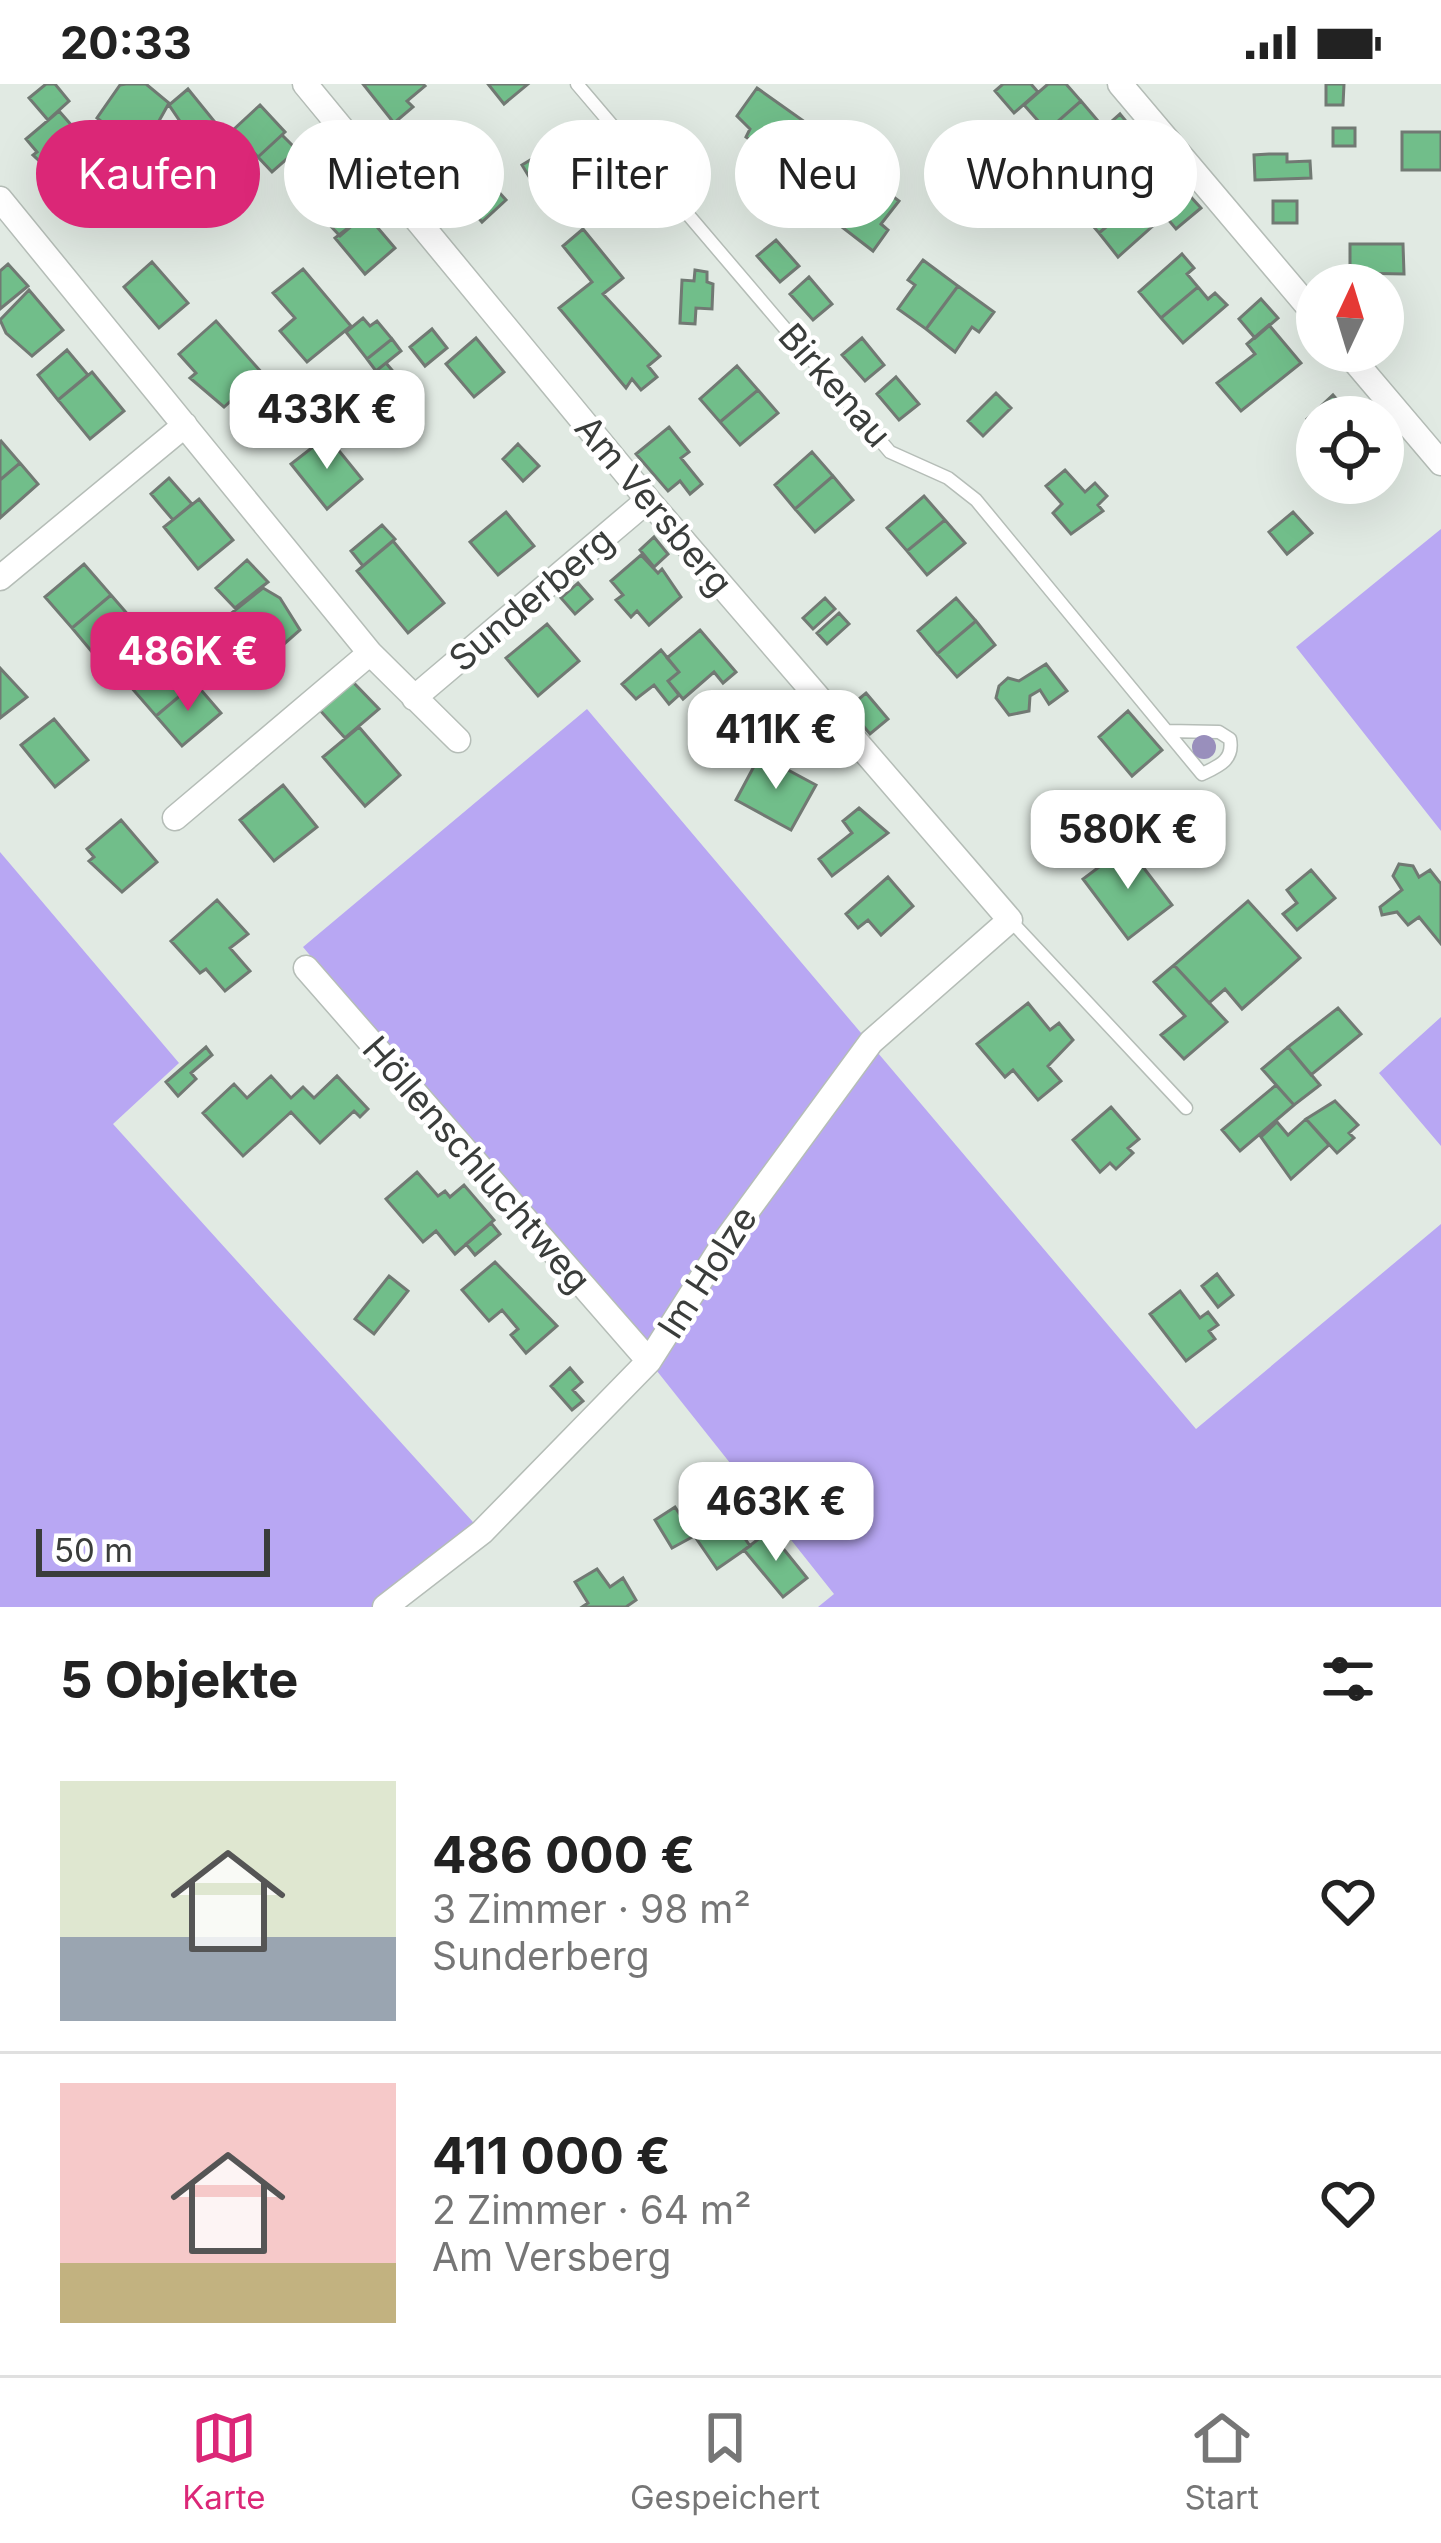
<!DOCTYPE html>
<html lang="de">
<meta charset="utf-8">
<style>
body{margin:0;font-family:Inter,sans-serif;background:#f6f6f6;color:#222;height:100vh;display:flex;flex-direction:column;font-size:45px;white-space:nowrap}
*{box-sizing:border-box;margin:0}
p{font-size:39px;color:#767676}
.icon{flex:none;width:66px;height:66px;fill:none;stroke:currentColor;stroke-width:2;stroke-linecap:round;stroke-linejoin:round}
.map{position:relative;height:1523px;overflow:hidden}
.sheet{display:flex;flex-direction:column;background:#fff;flex:1}
.sheet>*{flex:none}
.banner{position:absolute;left:36px;top:36px;width:1371px;height:108px;display:flex;gap:24px}
.needle{width:78px;rotate:4deg}
.fabs{position:absolute;left:1296px;top:180px;display:grid;gap:24px}
.fabs a{display:grid;place-items:center;width:108px;height:108px;border-radius:50%;background:#fff;box-shadow:0 12px 48px #0002;font-size:60px}
.scale{position:absolute;left:36px;bottom:30px;width:234px;box-sizing:border-box;padding-left:12px;border:6px solid #3a3d3b;border-top:0;font-size:33px;line-height:42px;white-space:nowrap;color:#3a3d3b;-webkit-text-stroke:9px #fff;paint-order:stroke}
.price{position:absolute;translate:-50% -102px;padding:0 27px;border-radius:24px;background:#fff;color:#222;font-size:39px;line-height:78px;filter:drop-shadow(0 3px 6px #0008)}
.price::after{content:'';position:absolute;left:50%;top:72px;width:36px;height:27px;margin-left:-18px;background:inherit;clip-path:polygon(0 0,100% 0,50% 100%)}
.price.on{background:#db2777;color:#fff}
ul{padding:0;list-style:none}
li{display:flex;align-items:center;gap:36px;height:300px;padding:0 60px}
li+li{border-top:3px solid #e0e0e0}
li span{display:grid;place-items:center;flex:none;width:336px;height:240px;border-radius:0px;color:#555}
li>.icon{margin-inline-start:auto}
span .icon{width:144px;height:144px;fill:#fffc;stroke-width:1}
li b{font-size:51px}
h2{display:flex;justify-content:space-between;align-items:center;height:144px;padding:0 60px;font-size:51px}
.tag{padding:0 42px;border-radius:54px;background:#fff;box-shadow:0 12px 48px #0002;font-size:42px;line-height:108px}
.tag.on{background:#db2777;color:#fff}
.status{display:flex;justify-content:space-between;align-items:center;height:84px;padding:0 60px;background:#fff;direction:ltr}
.status svg{height:33px;fill:currentColor}
.dock{display:flex;justify-content:space-around;align-items:center;height:168px;border-top:3px solid #e0e0e0;background:#fff;font-size:33px;color:#767676}
.dock a{display:grid;justify-items:center;gap:6px}
.dock .on{color:#db2777}
.map>svg:first-child{display:block}
.forest{fill:#b8a7f3}
.building{fill:#71be8a;stroke:#717973;stroke-width:3}
.lines{fill:none;stroke-linecap:round;stroke-linejoin:round}
.service-casing{stroke:#b5bdb7;stroke-width:15}
.minor-casing{stroke:#b5bdb7;stroke-width:27}
.service{stroke:#fff;stroke-width:12}
.minor{stroke:#fff;stroke-width:24}
.tree{fill:#998fbc}
.labels{text-anchor:middle;stroke-width:9;stroke-linejoin:round;paint-order:stroke}
.street-label{font-size:36px;fill:#3a3d3b;stroke:#fff}
</style>
<div class="status"><b>20:33</b><svg viewBox="0 0 49 12"><path d="M0 12V9h3v3zM5 12V6h3v6zM10 12V3h3v9zM15 12V0h3v12zM26 1h20v11H26zM47 4h2v5h-2z"/></svg></div>
<div class="map">
<svg width="1441" height="1523" viewBox="0 0 1441 1523">
<rect width="100%" height="100%" fill="#e1eae3"/>
<path class="forest" d="M 1441,445 L 1441,747 L 1296,563 Z
M 587,625 L 1196,1345 L 1441,1140 L 1441,1523 L 818,1523 L 834,1510 L 649,1277 L 303,863 Z
M 0,768 L 179,979 L 113,1040 L 482,1448 L 385,1523 L 0,1523 Z
M 1441,933 L 1441,1062 L 1379,989 Z"/>
<path class="building" d="M 46,0 L 55,0 L 69,17 L 48,36 L 29,14 Z
M 126,0 L 146,0 L 169,19 L 155,44 L 134,63 L 97,34 L 120,1 Z
M 363,0 L 423,0 L 425,2 L 407,17 L 413,23 L 394,39 Z
M 488,0 L 528,0 L 504,20 Z
M 1003,0 L 1031,0 L 1038,8 L 1014,29 L 995,7 Z
M 1048,0 L 1066,0 L 1081,17 L 1047,47 L 1024,21 Z
M 1326,0 L 1344,0 L 1343,21 L 1326,21 Z
M 757,4 L 805,38 L 783,69 L 766,56 L 762,64 L 746,53 L 750,45 L 737,32 Z
M 188,5 L 214,37 L 192,55 L 169,21 Z
M 1081,17 L 1104,44 L 1070,73 L 1047,47 Z
M 260,21 L 285,48 L 258,73 L 233,46 Z
M 59,27 L 95,68 L 61,97 L 33,71 L 37,68 L 26,55 Z
M 1120,30 L 1139,53 L 1115,74 L 1095,52 Z
M 588,41 L 628,107 L 589,131 L 576,108 L 548,124 L 522,81 Z
M 1333,44 L 1355,44 L 1355,62 L 1333,62 Z
M 202,48 L 220,69 L 199,87 L 181,65 Z
M 1402,48 L 1441,48 L 1441,86 L 1402,86 Z
M 282,51 L 297,66 L 272,88 L 258,73 Z
M 835,70 L 871,96 L 838,140 L 810,119 L 828,96 L 820,90 Z
M 1269,70 L 1287,70 L 1287,78 L 1310,77 L 1311,94 L 1255,96 L 1254,71 Z
M 213,74 L 243,110 L 215,135 L 184,99 Z
M 330,76 L 349,98 L 332,112 L 313,91 Z
M 1161,79 L 1178,99 L 1152,121 L 1135,101 Z
M 486,94 L 506,116 L 482,138 L 462,115 Z
M 1118,94 L 1137,117 L 1099,149 L 1080,127 Z
M 871,96 L 899,117 L 881,140 L 888,146 L 873,167 L 838,140 Z
M 1190,112 L 1201,124 L 1176,145 L 1166,133 Z
M 1137,117 L 1156,139 L 1118,173 L 1099,149 Z
M 1273,117 L 1297,117 L 1297,139 L 1273,139 Z
M 345,119 L 360,135 L 340,152 L 325,136 Z
M 366,130 L 395,164 L 365,190 L 335,154 Z
M 583,145 L 623,194 L 603,210 L 660,272 L 648,282 L 657,293 L 641,306 L 632,295 L 626,304 L 559,224 L 592,198 L 563,162 Z
M 776,156 L 799,182 L 780,198 L 757,172 Z
M 1350,160 L 1403,160 L 1404,190 L 1350,189 Z
M 1182,170 L 1194,184 L 1187,190 L 1198,203 L 1161,234 L 1139,208 Z
M 923,176 L 958,202 L 926,245 L 898,225 L 915,201 L 908,196 Z
M 152,178 L 188,219 L 159,244 L 124,203 Z
M 8,180 L 28,202 L 0,225 L 0,187 Z
M 303,185 L 351,242 L 307,278 L 280,247 L 295,234 L 273,209 Z
M 695,186 L 707,188 L 707,198 L 713,200 L 712,225 L 696,224 L 695,240 L 680,239 L 682,196 L 694,197 Z
M 809,193 L 832,220 L 813,236 L 790,210 Z
M 958,202 L 994,228 L 979,248 L 972,243 L 955,268 L 926,245 Z
M 1198,203 L 1208,215 L 1215,209 L 1227,221 L 1183,259 L 1161,234 Z
M 29,206 L 63,246 L 32,272 L 6,249 L 0,236 Z
M 1261,215 L 1278,234 L 1255,254 L 1239,235 Z
M 363,234 L 370,242 L 377,237 L 392,255 L 367,275 L 346,248 Z
M 216,237 L 262,289 L 224,323 L 190,294 L 196,289 L 179,270 Z
M 1269,241 L 1301,279 L 1241,327 L 1217,299 L 1255,270 L 1247,260 Z
M 432,245 L 447,264 L 425,282 L 410,263 Z
M 476,254 L 504,288 L 474,313 L 446,280 Z
M 862,254 L 884,281 L 865,297 L 842,271 Z
M 392,255 L 401,267 L 376,287 L 367,275 Z
M 67,266 L 88,291 L 58,316 L 38,291 Z
M 386,279 L 417,316 L 377,348 L 346,311 Z
M 737,282 L 758,306 L 720,338 L 700,315 Z
M 92,288 L 124,327 L 90,355 L 58,316 Z
M 896,293 L 919,320 L 899,336 L 877,310 Z
M 758,306 L 778,329 L 740,361 L 720,338 Z
M 996,309 L 1011,324 L 983,352 L 968,337 Z
M 1333,311 L 1352,332 L 1317,333 L 1317,345 L 1307,335 Z
M 669,343 L 689,368 L 681,374 L 702,400 L 690,410 L 680,397 L 668,407 L 636,370 Z
M 327,352 L 362,395 L 327,425 L 291,380 Z
M 1,357 L 20,379 L 0,396 L 0,358 Z
M 518,360 L 539,382 L 523,397 L 503,375 Z
M 812,368 L 833,392 L 795,425 L 775,401 Z
M 20,379 L 38,400 L 0,434 L 0,396 Z
M 1065,386 L 1085,408 L 1095,399 L 1107,412 L 1098,421 L 1103,427 L 1071,450 L 1053,429 L 1062,420 L 1046,402 Z
M 833,392 L 853,416 L 815,448 L 795,425 Z
M 169,394 L 192,420 L 173,436 L 151,410 Z
M 924,412 L 945,436 L 907,467 L 887,444 Z
M 199,415 L 233,456 L 198,485 L 164,443 Z
M 506,428 L 534,462 L 498,491 L 470,458 Z
M 1293,428 L 1312,449 L 1287,470 L 1269,448 Z
M 945,436 L 965,459 L 927,491 L 907,467 Z
M 382,441 L 395,455 L 363,482 L 351,467 Z
M 654,453 L 668,470 L 654,483 L 640,466 Z
M 393,457 L 444,519 L 408,549 L 357,487 Z
M 641,471 L 658,489 L 662,485 L 681,513 L 649,541 L 637,527 L 631,533 L 616,516 L 623,511 L 611,497 Z
M 247,476 L 268,498 L 235,524 L 216,504 Z
M 84,480 L 111,511 L 72,544 L 45,513 Z
M 578,499 L 592,515 L 575,530 L 561,514 Z
M 263,504 L 280,514 L 300,546 L 267,575 L 253,565 L 229,531 Z
M 111,511 L 137,541 L 98,575 L 72,544 Z
M 825,514 L 835,525 L 813,545 L 803,534 Z
M 956,514 L 976,537 L 937,570 L 918,547 Z
M 839,529 L 849,540 L 827,560 L 817,549 Z
M 976,537 L 995,561 L 957,593 L 937,570 Z
M 547,540 L 579,577 L 538,612 L 506,574 Z
M 700,546 L 736,588 L 723,599 L 714,588 L 683,615 L 668,597 L 679,588 L 667,574 Z
M 661,566 L 679,588 L 668,597 L 679,611 L 669,620 L 654,601 L 636,615 L 622,600 Z
M 168,567 L 195,599 L 156,632 L 129,601 Z
M 1046,580 L 1067,607 L 1049,620 L 1040,606 L 1030,612 L 1029,627 L 1009,631 L 996,614 L 999,602 L 1008,594 L 1019,597 Z
M 0,584 L 27,613 L 0,634 Z
M 352,597 L 379,625 L 345,654 L 318,624 Z
M 195,599 L 221,629 L 182,662 L 156,632 Z
M 866,609 L 888,635 L 870,650 L 848,624 Z
M 1128,627 L 1162,666 L 1132,692 L 1099,653 Z
M 54,635 L 88,676 L 55,703 L 21,661 Z
M 359,643 L 400,691 L 365,722 L 323,673 Z
M 760,671 L 816,701 L 791,746 L 736,716 Z
M 283,701 L 317,743 L 274,777 L 240,736 Z
M 859,724 L 888,749 L 832,792 L 819,775 L 852,749 L 843,737 Z
M 121,736 L 157,778 L 122,808 L 89,777 L 94,773 L 87,765 Z
M 1127,762 L 1172,821 L 1128,855 L 1083,795 Z
M 1399,780 L 1413,782 L 1419,793 L 1430,786 L 1441,800 L 1441,860 L 1419,833 L 1408,841 L 1397,828 L 1382,831 L 1380,823 L 1402,806 L 1393,792 Z
M 1311,786 L 1335,814 L 1297,846 L 1283,830 L 1297,819 L 1287,806 Z
M 888,793 L 913,822 L 881,851 L 868,836 L 858,844 L 846,830 Z
M 217,816 L 248,850 L 230,864 L 250,887 L 225,907 L 206,885 L 200,889 L 171,857 Z
M 1248,817 L 1300,874 L 1242,925 L 1225,905 L 1209,919 L 1174,881 Z
M 1174,881 L 1227,938 L 1184,975 L 1161,951 L 1185,932 L 1154,898 Z
M 1028,919 L 1050,946 L 1059,939 L 1073,956 L 1048,982 L 1061,997 L 1038,1016 L 1013,986 L 1005,993 L 977,960 Z
M 1338,924 L 1361,950 L 1311,991 L 1288,963 Z
M 206,963 L 212,971 L 191,989 L 196,995 L 178,1012 L 166,998 Z
M 1288,963 L 1320,1001 L 1294,1021 L 1262,985 Z
M 271,992 L 291,1014 L 303,1003 L 314,1014 L 337,992 L 368,1025 L 360,1033 L 354,1027 L 320,1059 L 291,1028 L 243,1072 L 203,1029 L 234,1000 L 247,1014 Z
M 1276,1001 L 1294,1021 L 1240,1067 L 1222,1046 Z
M 1335,1017 L 1358,1041 L 1349,1049 L 1354,1054 L 1337,1069 L 1306,1035 Z
M 1111,1023 L 1139,1055 L 1128,1064 L 1133,1069 L 1116,1085 L 1110,1079 L 1100,1088 L 1073,1056 Z
M 1306,1035 L 1329,1061 L 1291,1095 L 1261,1053 L 1277,1038 L 1288,1051 Z
M 417,1088 L 438,1112 L 445,1107 L 450,1113 L 464,1101 L 494,1136 L 455,1170 L 436,1147 L 423,1158 L 386,1115 Z
M 491,1139 L 500,1150 L 475,1171 L 466,1160 Z
M 495,1178 L 557,1242 L 526,1269 L 511,1251 L 518,1245 L 502,1226 L 489,1237 L 462,1206 Z
M 1217,1190 L 1233,1211 L 1218,1223 L 1202,1202 Z
M 389,1192 L 408,1207 L 374,1250 L 355,1235 Z
M 1180,1207 L 1200,1234 L 1208,1228 L 1218,1241 L 1209,1247 L 1215,1255 L 1186,1277 L 1150,1230 Z
M 570,1284 L 582,1298 L 573,1306 L 583,1317 L 572,1326 L 551,1302 Z
M 716,1412 L 750,1462 L 717,1485 L 687,1441 Z
M 675,1423 L 694,1452 L 672,1464 L 655,1436 Z
M 769,1447 L 807,1494 L 783,1513 L 744,1466 Z
M 597,1485 L 610,1503 L 623,1494 L 636,1516 L 626,1523 L 582,1523 L 588,1519 L 575,1498 Z"/>
<g class="lines">
<g class="service-casing">
<path id="service" d="M 577,0 L 890,368 L 948,394 L 976,416 L 1202,690 C 1219,682 1234,676 1230,655 L 1219,648 L 1168,647
M 1010,836 L 1186,1024"/>
</g>
<g class="minor-casing">
<path id="minor" d="M 305,0 L 648,416 L 1010,836 L 871,958 L 728,1153 L 649,1277 L 482,1448 L 385,1523
M 1120,0 L 1317,233
M 0,115 L 370,569 L 458,656
M 1346,267 L 1441,379
M 0,494 L 185,341
M 414,614 L 648,416
M 175,734 L 370,569
M 306,884 L 649,1277"/>
</g>
<use href="#service" class="service"/>
<use href="#minor" class="minor"/>
</g>
<circle class="tree" cx="1204" cy="663" r="12"/>
<g class="labels">
<g class="street-label">
<text transform="translate(835 301) rotate(49)" y="13">Birkenau</text>
<text transform="translate(654 421) rotate(50)" y="13">Am Versberg</text>
<text transform="translate(531 515) rotate(-40)" y="13">Sunderberg</text>
<text transform="translate(477 1080) rotate(49)" y="13">Höllenschluchtweg</text>
<text transform="translate(707 1188) rotate(-57)" y="13">Im Holze</text>
</g>
</g>
</svg>
<div class="fabs">
<a><svg class="needle" viewBox="-14 -14 28 28"><path d="M0-13l5 13h-10z" fill="#e53935"/><path d="M0 13l5-13h-10z" fill="#767676"/></svg></a>
<a><svg class="icon" aria-label="locate" viewBox="0 0 24 24"><circle cx="12" cy="12" r="6"/><path d="M12 2v4M12 18v4M2 12h4M18 12h4"/></svg></a>
</div>
<div class="scale">50 m</div>
<b class="price" style="left:327px;top:388px">433K €</b>
<b class="price on" style="left:188px;top:630px">486K €</b>
<b class="price" style="left:776px;top:708px">411K €</b>
<b class="price" style="left:1128px;top:808px">580K €</b>
<b class="price" style="left:776px;top:1480px">463K €</b>
<div class="banner">
<a class="tag on">Kaufen</a>
<a class="tag">Mieten</a>
<a class="tag">Filter</a>
<a class="tag">Neu</a>
<a class="tag">Wohnung</a>
</div>
</div>
<section class="sheet">
<h2>5 Objekte<svg class="icon" aria-label="filters" viewBox="0 0 24 24"><path d="M4 7h16M4 17h16"/><circle cx="9" cy="7" r="2"/><circle cx="15" cy="17" r="2"/></svg></h2>
<ul>
<li><span style="background:linear-gradient(#dfe7d0 65%,#9aa5b1 0)"><svg class="icon" aria-label="home" viewBox="0 0 24 24"><path d="M3 11l9-7 9 7M6 9v11h12V9"/></svg></span><div><b>486 000 €</b><p>3 Zimmer · 98 m²</p><p>Sunderberg</p></div><svg class="icon" aria-label="heart" viewBox="0 0 24 24"><path d="M12 20l-8-8c-3-5 5-10 8-4 3-6 11-1 8 4z"/></svg></li>
<li><span style="background:linear-gradient(#f6c9c9 75%,#c2b280 0)"><svg class="icon" aria-label="home" viewBox="0 0 24 24"><path d="M3 11l9-7 9 7M6 9v11h12V9"/></svg></span><div><b>411 000 €</b><p>2 Zimmer · 64 m²</p><p>Am Versberg</p></div><svg class="icon" aria-label="heart" viewBox="0 0 24 24"><path d="M12 20l-8-8c-3-5 5-10 8-4 3-6 11-1 8 4z"/></svg></li>
</ul>
</section>
<nav class="dock">
<a class="on"><svg class="icon" aria-label="map" viewBox="0 0 24 24"><path d="M3 6l6-2 6 2 6-2v14l-6 2-6-2-6 2zM9 4v14M15 6v14"/></svg>Karte</a>
<a><svg class="icon" aria-label="saved" viewBox="0 0 24 24"><path d="M7 4h10v16l-5-4-5 4z"/></svg>Gespeichert</a>
<a><svg class="icon" aria-label="home" viewBox="0 0 24 24"><path d="M3 11l9-7 9 7M6 9v11h12V9"/></svg>Start</a>
</nav>
